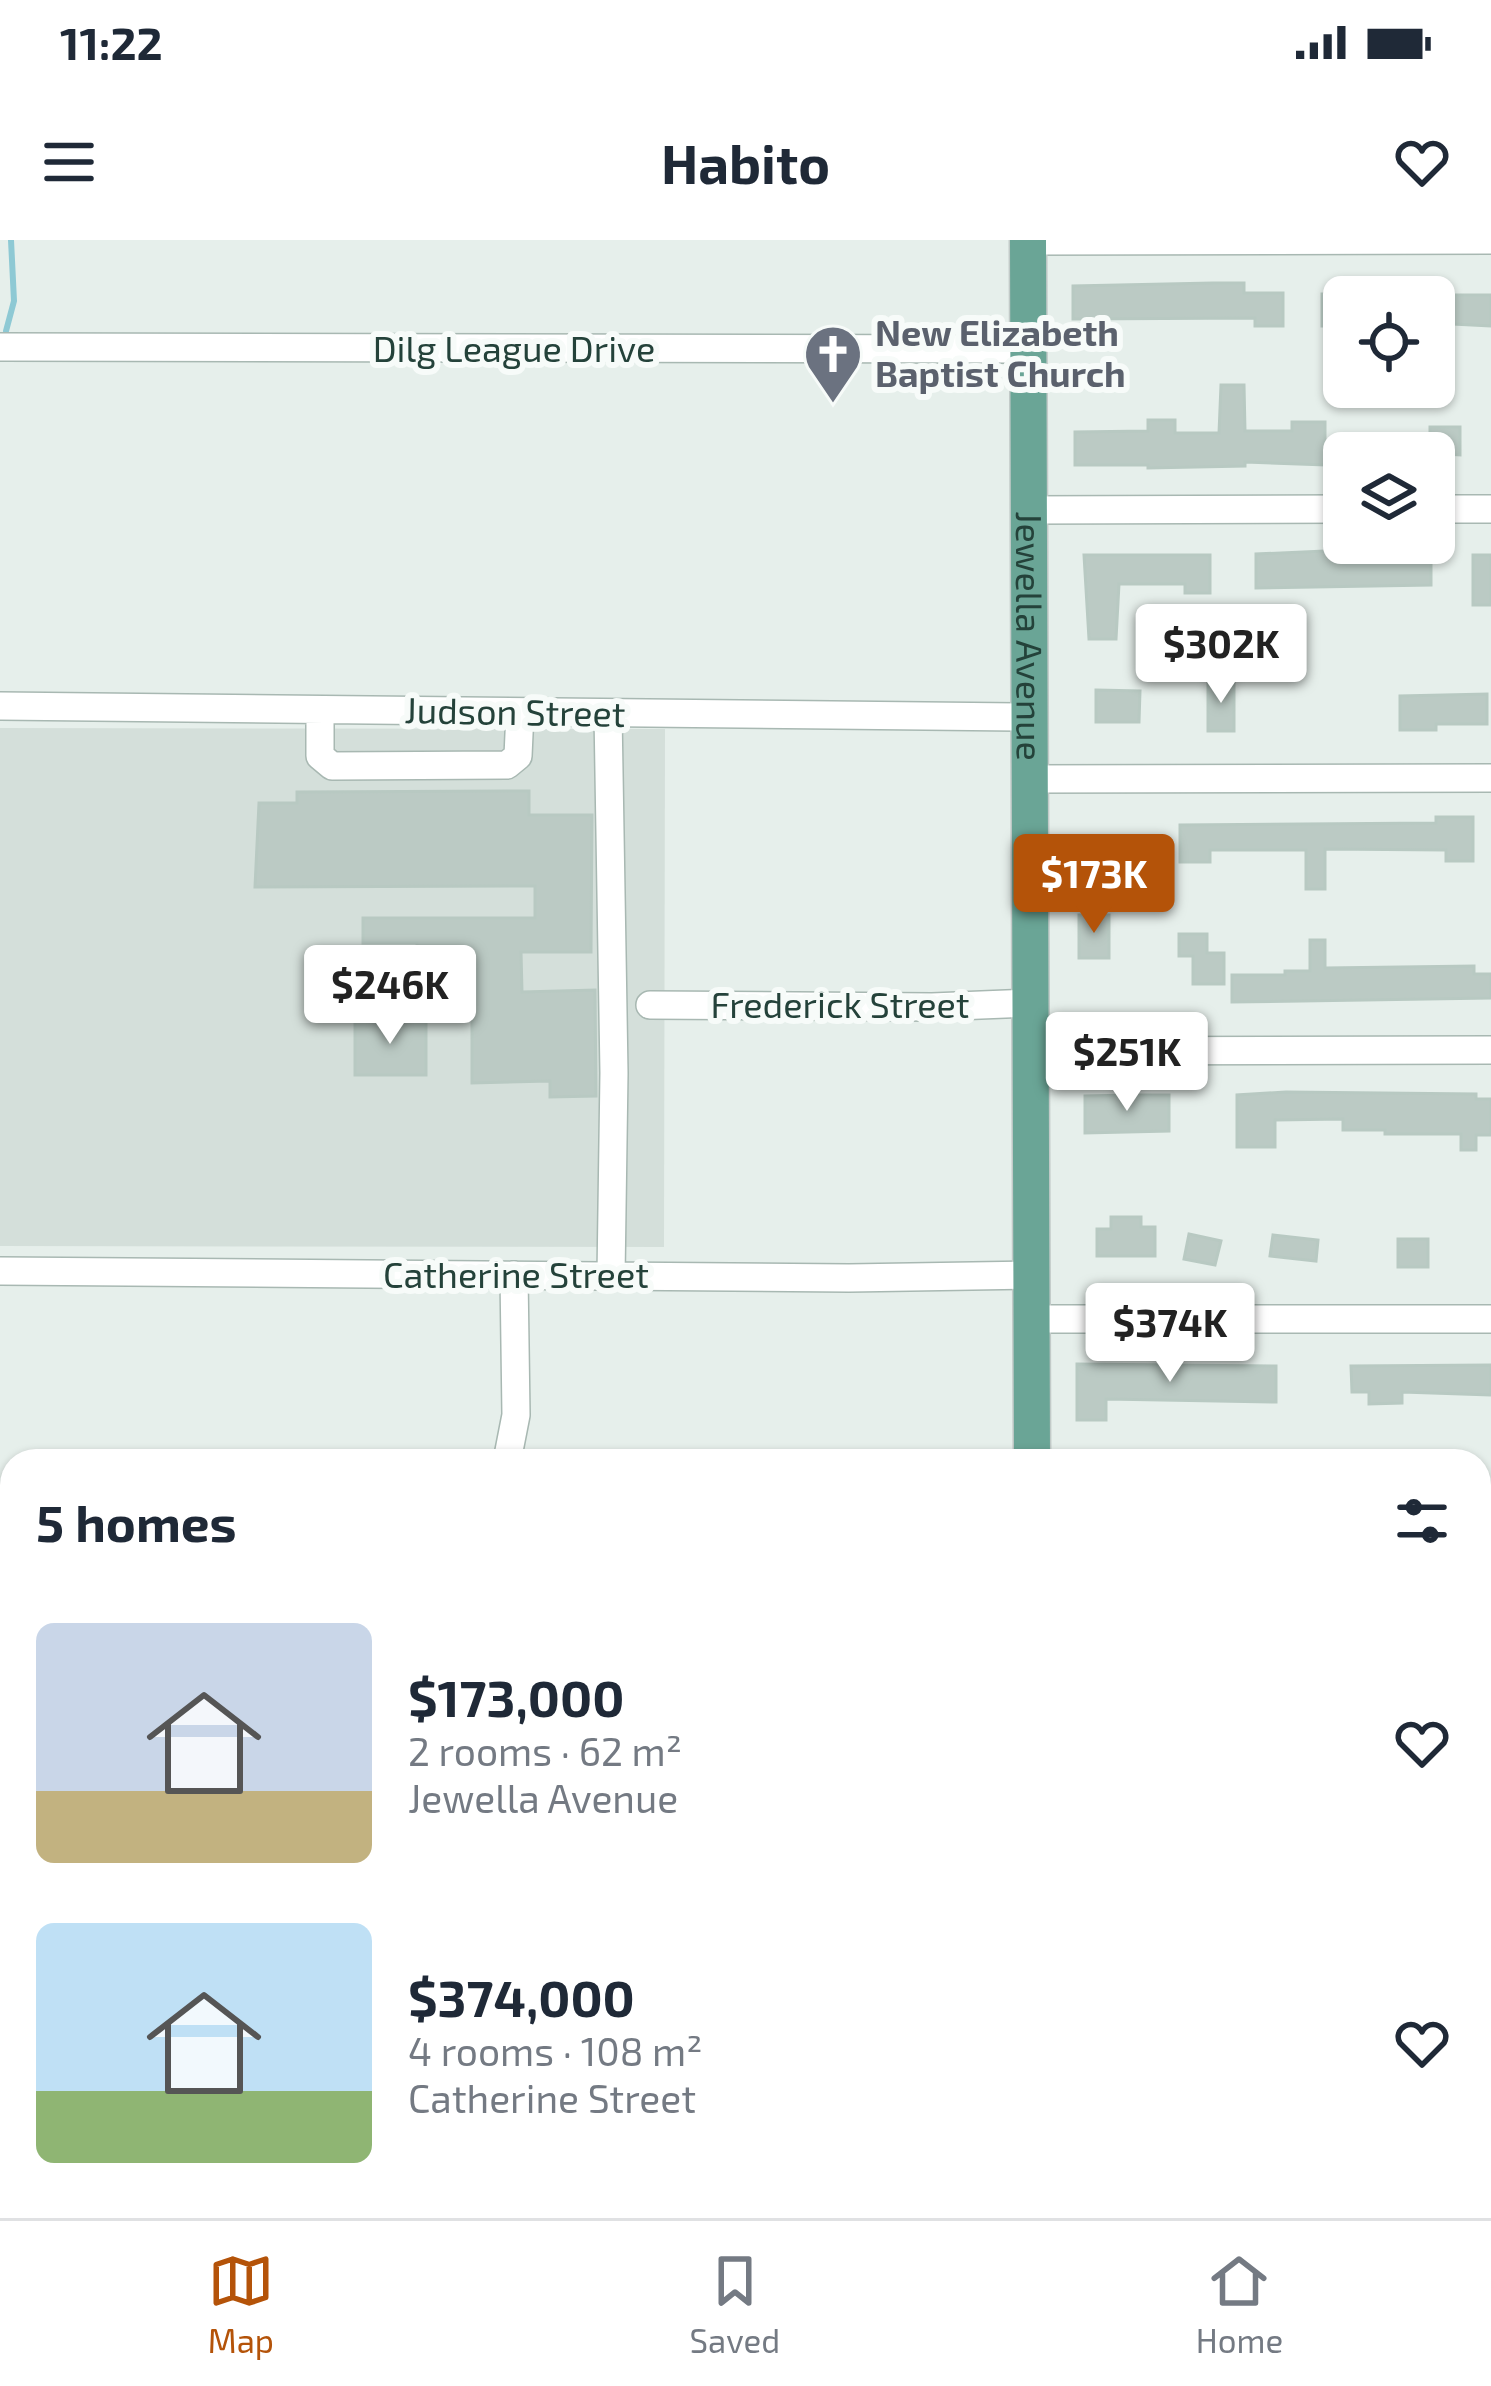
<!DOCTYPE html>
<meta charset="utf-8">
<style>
body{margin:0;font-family:"Exo 2",sans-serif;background:#f2f2f3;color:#1f2937;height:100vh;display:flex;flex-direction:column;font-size:45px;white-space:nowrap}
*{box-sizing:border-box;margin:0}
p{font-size:39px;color:#747a83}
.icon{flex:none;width:66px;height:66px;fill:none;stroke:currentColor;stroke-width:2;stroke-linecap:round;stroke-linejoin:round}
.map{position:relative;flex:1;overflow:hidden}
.side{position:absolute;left:0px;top:1209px;width:1491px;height:771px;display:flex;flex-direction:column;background:#fff;border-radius:36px 36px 0 0;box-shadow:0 3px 9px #0004}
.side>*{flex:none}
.fabs{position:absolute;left:1323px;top:36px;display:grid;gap:24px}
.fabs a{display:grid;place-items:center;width:132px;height:132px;border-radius:18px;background:#fff;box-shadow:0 3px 9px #0004;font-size:60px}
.price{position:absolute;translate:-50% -102px;padding:0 27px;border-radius:12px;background:#fff;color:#222;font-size:39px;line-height:78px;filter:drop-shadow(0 3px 6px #0008)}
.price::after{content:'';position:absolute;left:50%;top:72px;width:36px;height:27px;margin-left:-18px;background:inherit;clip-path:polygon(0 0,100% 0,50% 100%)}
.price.selected{background:#b45309;color:#fff}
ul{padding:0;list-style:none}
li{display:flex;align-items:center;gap:36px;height:300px;padding:0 36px}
li span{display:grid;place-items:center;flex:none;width:336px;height:240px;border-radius:18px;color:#555}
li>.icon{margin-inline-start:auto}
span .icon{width:144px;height:144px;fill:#fffc;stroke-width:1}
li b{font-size:51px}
h2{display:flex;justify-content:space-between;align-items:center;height:144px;padding:0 36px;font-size:51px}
.status{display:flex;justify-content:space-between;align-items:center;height:84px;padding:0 60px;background:#fff;direction:ltr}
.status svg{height:33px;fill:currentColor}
header{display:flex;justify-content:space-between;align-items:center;height:156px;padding:0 36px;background:#fff;font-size:54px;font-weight:700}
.dock{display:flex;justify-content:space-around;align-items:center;height:168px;border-top:3px solid #e0e1e3;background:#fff;font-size:33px;color:#747a83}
.dock a{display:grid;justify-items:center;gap:6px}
.dock .selected{color:#b45309}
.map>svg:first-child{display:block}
.built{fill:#d4dfda}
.green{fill:#bfe0c8}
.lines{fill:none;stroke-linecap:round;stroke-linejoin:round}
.stream{stroke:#8ec9d4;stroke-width:6}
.building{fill:#bbcac4;stroke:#b8c9c2;stroke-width:3}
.minor-casing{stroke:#a8b8b2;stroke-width:30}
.major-casing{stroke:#c2cac8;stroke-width:39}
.path{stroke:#86b3a5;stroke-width:3;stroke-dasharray:6 9;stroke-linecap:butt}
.minor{stroke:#fff;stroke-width:27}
.major{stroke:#6aa596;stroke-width:36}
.labels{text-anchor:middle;stroke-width:12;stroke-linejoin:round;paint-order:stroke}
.worship-label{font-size:36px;font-weight:bold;fill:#5b616d;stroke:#f7fbf9;text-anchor:start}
.street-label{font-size:36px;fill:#24423a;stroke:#f7fbf9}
</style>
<div class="status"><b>11:22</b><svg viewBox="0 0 49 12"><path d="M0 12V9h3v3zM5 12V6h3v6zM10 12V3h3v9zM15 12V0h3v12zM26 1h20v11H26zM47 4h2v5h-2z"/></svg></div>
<header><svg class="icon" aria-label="menu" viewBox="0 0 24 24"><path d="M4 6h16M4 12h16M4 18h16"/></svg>Habito<svg class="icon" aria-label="heart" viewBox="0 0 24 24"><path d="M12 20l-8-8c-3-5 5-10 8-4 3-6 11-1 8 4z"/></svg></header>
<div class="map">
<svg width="1491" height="1978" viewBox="0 0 1491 1978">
<rect width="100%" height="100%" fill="#e6efeb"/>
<path class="built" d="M 0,488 L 665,489 L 664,1007 L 0,1006 Z"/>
<path class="green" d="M 0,1480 L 12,1480 L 12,1968 L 448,1968 L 448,1978 L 0,1978 Z"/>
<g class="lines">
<path class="stream" d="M 6,91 L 14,61 L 11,0
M 0,1836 L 12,1830"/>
</g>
<path class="building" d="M 1213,43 L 1244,43 L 1244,53 L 1283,53 L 1283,86 L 1255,86 L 1255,78 L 1073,79 L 1073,46 Z
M 1322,54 L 1344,54 L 1344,86 L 1322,86 Z
M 1434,55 L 1491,55 L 1491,86 L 1434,83 Z
M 1221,145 L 1244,145 L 1245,191 L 1292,191 L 1292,182 L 1325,182 L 1325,225 L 1245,222 L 1245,226 L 1148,228 L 1148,225 L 1075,225 L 1075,192 L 1148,191 L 1148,180 L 1175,180 L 1175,193 L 1219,193 Z
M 1430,187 L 1460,187 L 1460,215 L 1430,213 Z
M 1325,311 L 1431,317 L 1431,345 L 1256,348 L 1256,314 Z
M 1084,315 L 1210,315 L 1210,353 L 1185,353 L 1185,344 L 1119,344 L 1116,399 L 1089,399 Z
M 1473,315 L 1491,315 L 1491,365 L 1473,365 Z
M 1208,441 L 1234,441 L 1234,491 L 1208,491 Z
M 1096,450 L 1140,451 L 1139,482 L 1096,482 Z
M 1487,454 L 1487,484 L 1436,484 L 1436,490 L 1400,490 L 1400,456 Z
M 529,551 L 529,575 L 592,575 L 591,712 L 521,712 L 522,752 L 595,750 L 596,856 L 550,857 L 550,841 L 472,843 L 472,738 L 417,738 L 417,703 L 363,703 L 363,678 L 535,678 L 535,646 L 255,647 L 259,563 L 297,563 L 297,552 Z
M 1436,577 L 1473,577 L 1473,621 L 1446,621 L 1446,610 L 1325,609 L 1325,649 L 1306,649 L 1306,610 L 1210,610 L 1210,622 L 1180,622 L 1180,585 L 1436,583 Z
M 1079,675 L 1109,675 L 1109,718 L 1079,718 Z
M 1179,694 L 1207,694 L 1207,713 L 1224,713 L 1224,744 L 1193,744 L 1193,716 L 1179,716 Z
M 1310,700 L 1325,700 L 1325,728 L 1474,726 L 1474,734 L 1491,734 L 1491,758 L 1232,762 L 1232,735 L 1285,735 L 1285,731 L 1310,731 Z
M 355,779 L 426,780 L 426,835 L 355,835 Z
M 1286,852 L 1476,854 L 1476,859 L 1491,859 L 1491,895 L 1476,895 L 1476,910 L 1461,910 L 1461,894 L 1385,894 L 1385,890 L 1343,890 L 1343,879 L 1275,880 L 1275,907 L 1237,907 L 1237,855 Z
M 1134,855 L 1169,855 L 1169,891 L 1085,893 L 1085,856 Z
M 1111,977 L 1141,977 L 1141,987 L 1155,987 L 1155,1016 L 1097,1016 L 1097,989 L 1111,989 Z
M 1189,994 L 1221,1001 L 1215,1025 L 1184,1019 Z
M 1273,995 L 1318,1000 L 1316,1021 L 1270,1016 Z
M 1398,999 L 1428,999 L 1428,1027 L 1398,1027 Z
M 1077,1124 L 1276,1126 L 1276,1162 L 1106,1159 L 1106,1180 L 1077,1180 Z
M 1491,1125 L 1491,1155 L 1402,1152 L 1402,1163 L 1369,1164 L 1369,1152 L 1352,1152 L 1351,1126 Z"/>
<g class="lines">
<g class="minor-casing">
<path id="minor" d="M 1028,1 L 1491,0
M 0,107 L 1029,109
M 1434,269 L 1491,269
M 1029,270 L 1344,269
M 0,466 L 1029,477
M 320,470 L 320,516 L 332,526 L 507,525 L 518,516 L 520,472
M 608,473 L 614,833 L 611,1036
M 1030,539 L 1491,538
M 650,765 L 932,767 L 1031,763
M 1031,811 L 1491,810
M 0,1031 L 849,1038 L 1031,1035
M 1032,1079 L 1491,1079
M 507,1221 L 516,1175 L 514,1035
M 0,1287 L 12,1287
M 0,1331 L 12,1331
M 1479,1349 L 1491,1349
M 1479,1782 L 1491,1782
M 447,1968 L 447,1978
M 1088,1968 L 1089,1978"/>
</g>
<g class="major-casing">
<g id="major">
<path id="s1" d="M 1028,0 L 1032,1221"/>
<path d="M 1031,1978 L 1031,1968"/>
</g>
</g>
<path class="path" d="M 364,1978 L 366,1968"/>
<use href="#minor" class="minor"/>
<use href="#major" class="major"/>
</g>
<defs>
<g id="church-pin" transform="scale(3)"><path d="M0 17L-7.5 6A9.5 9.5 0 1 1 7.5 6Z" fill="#6b7280" stroke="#f7fbf9"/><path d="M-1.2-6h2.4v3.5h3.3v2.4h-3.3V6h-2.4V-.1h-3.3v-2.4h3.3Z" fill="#fff"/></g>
</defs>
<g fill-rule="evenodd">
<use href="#church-pin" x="833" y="114"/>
</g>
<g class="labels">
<g class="worship-label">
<text x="875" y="106">New Elizabeth<tspan x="875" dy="41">Baptist Church</tspan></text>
</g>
<g class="street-label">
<text x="514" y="122">Dilg League Drive</text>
<text dy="13" stroke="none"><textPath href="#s1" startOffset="396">Jewella Avenue</textPath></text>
<text transform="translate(515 472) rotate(1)" y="13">Judson Street</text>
<text x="840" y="778">Frederick Street</text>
<text x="516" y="1048">Catherine Street</text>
</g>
</g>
</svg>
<div class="fabs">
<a><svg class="icon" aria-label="locate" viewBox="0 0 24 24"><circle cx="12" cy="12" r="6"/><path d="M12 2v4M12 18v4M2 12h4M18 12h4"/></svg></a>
<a><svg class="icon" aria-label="layers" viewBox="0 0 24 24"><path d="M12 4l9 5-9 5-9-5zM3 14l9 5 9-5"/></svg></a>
</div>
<b class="price" style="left:1221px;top:466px">$302K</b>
<b class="price selected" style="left:1094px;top:696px">$173K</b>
<b class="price" style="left:390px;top:807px">$246K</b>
<b class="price" style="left:1127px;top:874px">$251K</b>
<b class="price" style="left:1170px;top:1145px">$374K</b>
<section class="side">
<h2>5 homes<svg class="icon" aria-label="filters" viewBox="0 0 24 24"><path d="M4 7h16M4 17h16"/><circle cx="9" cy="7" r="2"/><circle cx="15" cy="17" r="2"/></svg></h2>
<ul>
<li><span style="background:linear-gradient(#c9d6e8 70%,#c2b280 0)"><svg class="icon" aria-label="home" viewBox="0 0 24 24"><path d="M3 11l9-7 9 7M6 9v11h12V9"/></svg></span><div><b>$173,000</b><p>2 rooms · 62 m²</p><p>Jewella Avenue</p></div><svg class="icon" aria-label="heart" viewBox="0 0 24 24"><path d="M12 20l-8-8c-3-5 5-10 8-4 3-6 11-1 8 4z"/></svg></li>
<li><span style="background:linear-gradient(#bfe0f5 70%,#8fb573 0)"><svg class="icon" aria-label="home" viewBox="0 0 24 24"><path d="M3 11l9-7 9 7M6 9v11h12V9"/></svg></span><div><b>$374,000</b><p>4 rooms · 108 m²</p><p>Catherine Street</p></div><svg class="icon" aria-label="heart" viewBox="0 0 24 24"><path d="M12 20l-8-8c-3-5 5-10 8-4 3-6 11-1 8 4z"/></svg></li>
</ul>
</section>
</div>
<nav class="dock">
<a class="selected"><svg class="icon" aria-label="map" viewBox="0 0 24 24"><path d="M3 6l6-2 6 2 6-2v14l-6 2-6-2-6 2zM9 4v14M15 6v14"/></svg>Map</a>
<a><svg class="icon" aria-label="saved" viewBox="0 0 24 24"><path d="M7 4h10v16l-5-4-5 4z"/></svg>Saved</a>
<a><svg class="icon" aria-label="home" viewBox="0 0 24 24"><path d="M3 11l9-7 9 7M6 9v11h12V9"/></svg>Home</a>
</nav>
